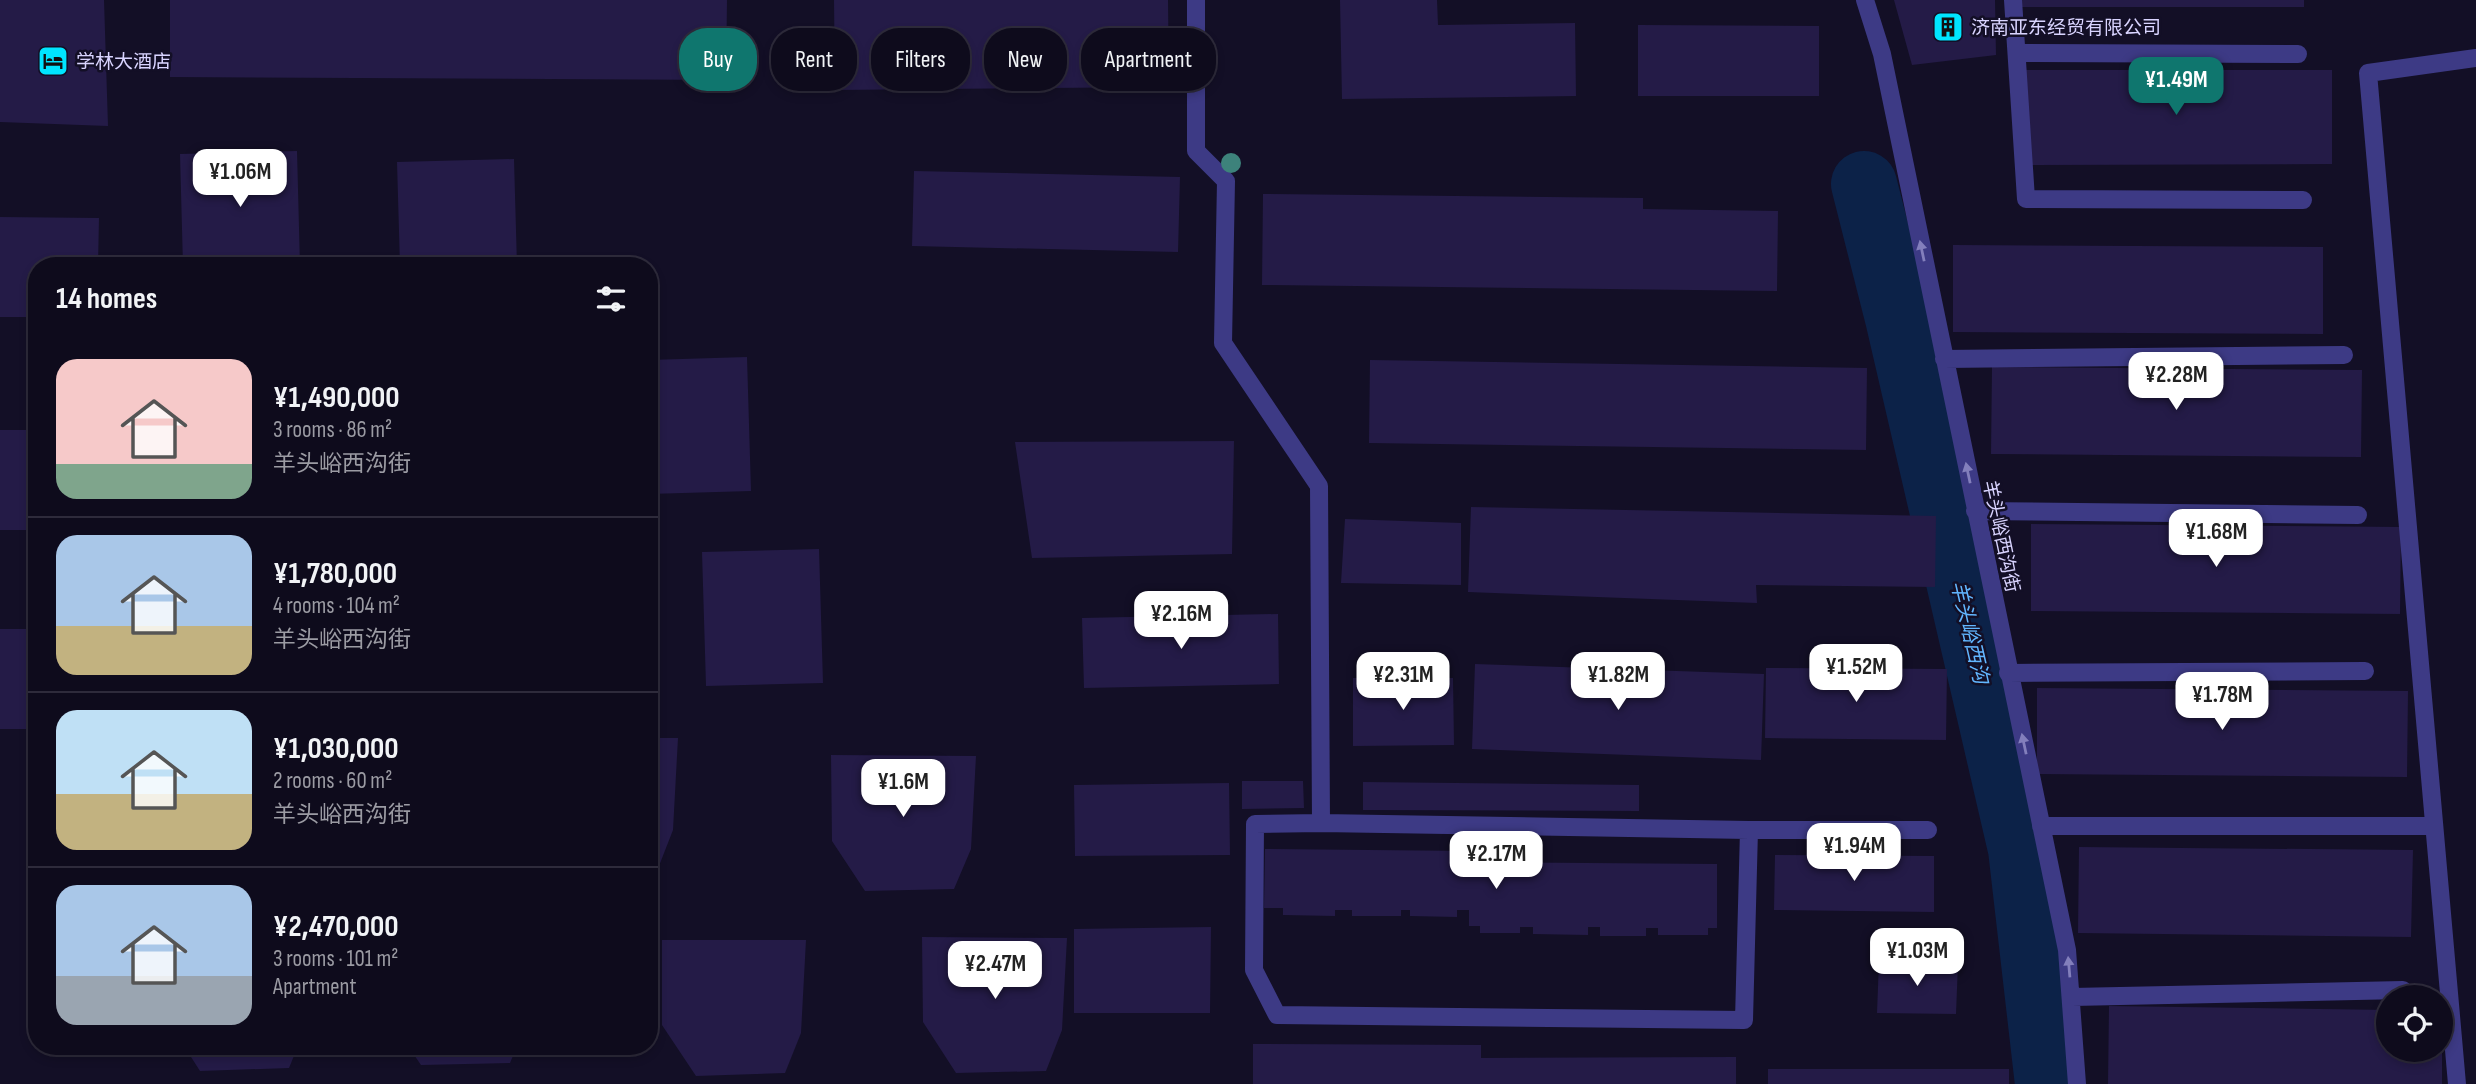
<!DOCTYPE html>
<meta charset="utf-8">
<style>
body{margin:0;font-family:"Sofia Sans Condensed","Noto Sans SC",sans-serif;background:#171425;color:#f1f3f6;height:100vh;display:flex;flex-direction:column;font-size:26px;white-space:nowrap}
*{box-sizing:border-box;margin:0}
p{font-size:23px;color:#9b9ba3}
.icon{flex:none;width:38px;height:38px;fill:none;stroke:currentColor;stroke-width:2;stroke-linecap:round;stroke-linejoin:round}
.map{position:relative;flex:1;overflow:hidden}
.panel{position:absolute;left:28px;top:257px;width:630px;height:798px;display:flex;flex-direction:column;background:#0e0b1c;border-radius:28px;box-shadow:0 4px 10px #0003,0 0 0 2px #2e2b3b}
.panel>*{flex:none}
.banner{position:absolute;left:679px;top:28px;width:665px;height:63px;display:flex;gap:14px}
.buttons{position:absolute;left:2376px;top:985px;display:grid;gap:14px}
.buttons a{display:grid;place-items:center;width:77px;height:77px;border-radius:50%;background:#0e0b1c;box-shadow:0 4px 10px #0003,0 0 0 2px #2e2b3b;font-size:35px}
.price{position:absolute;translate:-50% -60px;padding:0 16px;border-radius:14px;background:#fff;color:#222;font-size:23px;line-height:46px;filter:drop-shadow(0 2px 4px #0008)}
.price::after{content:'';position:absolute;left:50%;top:42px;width:21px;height:16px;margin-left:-10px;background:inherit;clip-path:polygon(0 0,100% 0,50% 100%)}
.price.selected{background:#0f766e;color:#fff}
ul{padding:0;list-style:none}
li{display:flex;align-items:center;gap:21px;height:175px;padding:0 28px}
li+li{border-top:2px solid #2e2b3b}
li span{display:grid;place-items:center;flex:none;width:196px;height:140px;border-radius:21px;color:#555}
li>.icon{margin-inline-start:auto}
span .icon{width:84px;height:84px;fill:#fffc;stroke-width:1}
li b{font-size:30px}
h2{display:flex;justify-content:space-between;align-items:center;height:84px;padding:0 28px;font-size:30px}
.tag{padding:0 24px;border-radius:28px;background:#0e0b1c;box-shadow:0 4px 10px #0003,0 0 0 2px #2e2b3b;font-size:24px;line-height:63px}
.tag.selected{background:#0f766e;color:#fff}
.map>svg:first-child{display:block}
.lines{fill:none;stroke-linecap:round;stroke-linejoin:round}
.river{stroke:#0c2248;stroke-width:66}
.building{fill:#241b47}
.minor{stroke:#3d3a85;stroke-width:18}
.tree{fill:#3d827b}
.oneway{fill:#837fbc}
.labels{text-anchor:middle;stroke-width:5;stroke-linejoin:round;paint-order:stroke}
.poi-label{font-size:19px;fill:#d9d4ff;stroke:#130f26;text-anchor:start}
.street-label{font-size:19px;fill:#d9d4ff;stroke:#130f26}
.water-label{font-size:21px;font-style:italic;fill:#62b6ff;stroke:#130f26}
</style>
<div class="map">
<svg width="2476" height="1084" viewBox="0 0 2476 1084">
<rect width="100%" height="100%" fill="#130f26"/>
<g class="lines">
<path class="river" d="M 1864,184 L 1898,318 L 2021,849 L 2048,1084"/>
</g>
<path class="building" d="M 0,0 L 104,0 L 108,126 L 0,122 Z
M 170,0 L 727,0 L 726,80 L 170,77 Z
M 834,0 L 1168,0 L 1169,87 L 835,90 Z
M 1340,0 L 1437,0 L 1438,25 L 1575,23 L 1576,96 L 1342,99 Z
M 1894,0 L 1995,0 L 1996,55 L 1912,65 Z
M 2015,0 L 2304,0 L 2304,7 L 2015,7 Z
M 1638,25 L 1819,26 L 1819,96 L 1638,96 Z
M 2021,70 L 2332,70 L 2332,164 L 2021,165 Z
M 297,151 L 300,266 L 183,266 L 180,154 Z
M 514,159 L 517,266 L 400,266 L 397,162 Z
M 914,171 L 1180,177 L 1178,252 L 912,246 Z
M 1263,194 L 1643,198 L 1643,209 L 1778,211 L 1777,291 L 1262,285 Z
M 0,217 L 99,218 L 98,266 L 37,266 L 37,317 L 0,317 Z
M 1953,245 L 2323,247 L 2323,334 L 1953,332 Z
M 747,357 L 751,491 L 649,494 L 649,360 Z
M 1370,360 L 1867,368 L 1866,450 L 1369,443 Z
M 1992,367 L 2362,370 L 2361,457 L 1991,454 Z
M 0,430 L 37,430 L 37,530 L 0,530 Z
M 1234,441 L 1232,554 L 1032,558 L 1015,442 Z
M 1471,507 L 1936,516 L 1935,587 L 1756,585 L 1757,603 L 1468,592 Z
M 1345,519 L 1461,523 L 1461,585 L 1341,583 Z
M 2031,524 L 2401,527 L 2400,614 L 2031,611 Z
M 819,549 L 823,683 L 706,686 L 702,552 Z
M 1278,614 L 1279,684 L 1084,688 L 1082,618 Z
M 0,629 L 37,629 L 37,729 L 0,729 Z
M 1475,664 L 1764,674 L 1761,760 L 1472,749 Z
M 1766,668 L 1947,669 L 1946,740 L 1765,738 Z
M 1353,678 L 1453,678 L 1454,745 L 1353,746 Z
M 2037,688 L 2408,691 L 2407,777 L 2037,774 Z
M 649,738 L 678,738 L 673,830 L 657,871 L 649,871 Z
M 831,755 L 976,756 L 971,849 L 954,889 L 865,891 L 832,841 Z
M 1242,781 L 1303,781 L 1304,808 L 1242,809 Z
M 1363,782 L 1639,785 L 1639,811 L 1363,810 Z
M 1229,783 L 1230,855 L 1075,856 L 1074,785 Z
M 2079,847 L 2413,850 L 2411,937 L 2078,933 Z
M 1265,849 L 1469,851 L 1469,862 L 1717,864 L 1717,928 L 1708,928 L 1708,935 L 1658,935 L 1658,928 L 1646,928 L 1646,936 L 1600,936 L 1600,927 L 1588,927 L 1588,935 L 1533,934 L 1533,927 L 1520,927 L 1520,933 L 1480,933 L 1480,926 L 1469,926 L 1469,910 L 1457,910 L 1457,917 L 1410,916 L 1410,910 L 1401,910 L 1401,916 L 1352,916 L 1352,910 L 1335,910 L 1335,916 L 1283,915 L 1283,908 L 1264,908 Z
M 1775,855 L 1934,856 L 1934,912 L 1774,910 Z
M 1211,927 L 1210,1013 L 1074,1013 L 1074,929 Z
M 922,937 L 1067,938 L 1062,1030 L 1046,1071 L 956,1073 L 923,1022 Z
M 662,940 L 806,940 L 801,1033 L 785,1073 L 696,1076 L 662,1025 Z
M 1879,961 L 1958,963 L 1956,1014 L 1877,1013 Z
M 2109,1006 L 2389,1010 L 2389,1050 L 2442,1050 L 2442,1084 L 2108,1084 Z
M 1253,1044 L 1481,1045 L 1481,1058 L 1736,1057 L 1736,1084 L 1253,1084 Z
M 184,1046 L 298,1046 L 289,1068 L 200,1071 Z
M 408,1046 L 517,1046 L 510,1063 L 421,1065 Z
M 1768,1069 L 2009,1069 L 2009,1084 L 1768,1084 Z"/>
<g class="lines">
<path class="minor" d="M 1196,0 L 1196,151 L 1226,181 L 1223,343 L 1319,486 L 1321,823
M 1865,0 L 1882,54 L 2067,950 L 2077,1084
M 2013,0 L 2026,199 L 2303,200
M 2017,53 L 2298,54
M 1944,359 L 2344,355
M 1975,511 L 2358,515
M 2008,673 L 2365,671
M 1321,823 L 1749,830 L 1744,1020 L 1277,1015 L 1254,970 L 1255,824 Z
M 2041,826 L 2434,826
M 1749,830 L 1928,830
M 2072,997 L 2403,990
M 2457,1084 L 2368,73 L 2476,58"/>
</g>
<circle class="tree" cx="1231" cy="163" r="10"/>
<defs><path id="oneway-solid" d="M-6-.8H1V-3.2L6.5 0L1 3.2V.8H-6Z" transform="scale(1.75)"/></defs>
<g class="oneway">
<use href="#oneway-solid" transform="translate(1922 251) rotate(-102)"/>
<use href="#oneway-solid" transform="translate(1968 473) rotate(-102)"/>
<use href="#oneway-solid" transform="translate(2024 744) rotate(-102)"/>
<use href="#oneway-solid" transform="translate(2069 967) rotate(-95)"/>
</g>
<defs>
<g id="building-square" transform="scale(1.575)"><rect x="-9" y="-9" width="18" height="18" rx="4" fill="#00e5ff" stroke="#130f26"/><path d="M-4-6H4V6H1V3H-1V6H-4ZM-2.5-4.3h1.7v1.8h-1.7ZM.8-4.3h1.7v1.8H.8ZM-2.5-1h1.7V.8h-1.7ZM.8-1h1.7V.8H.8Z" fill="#111"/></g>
<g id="hotel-square" transform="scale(1.575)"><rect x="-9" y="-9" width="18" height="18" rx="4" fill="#00e5ff" stroke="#130f26"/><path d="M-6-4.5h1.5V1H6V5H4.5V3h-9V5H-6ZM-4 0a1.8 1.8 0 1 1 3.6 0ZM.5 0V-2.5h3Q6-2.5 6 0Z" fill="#111"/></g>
</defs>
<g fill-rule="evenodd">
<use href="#building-square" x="1948" y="27"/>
<use href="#hotel-square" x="53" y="61"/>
</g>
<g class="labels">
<g class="poi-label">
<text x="1971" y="34">济南亚东经贸有限公司</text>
<text x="76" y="68">学林大酒店</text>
</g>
<g class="street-label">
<text transform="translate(2002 536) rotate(78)" y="7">羊头峪西沟街</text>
</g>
<g class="water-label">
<text transform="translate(1970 632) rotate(77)" y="7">羊头峪西沟</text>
</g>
</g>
</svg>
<div class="buttons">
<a><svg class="icon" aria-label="locate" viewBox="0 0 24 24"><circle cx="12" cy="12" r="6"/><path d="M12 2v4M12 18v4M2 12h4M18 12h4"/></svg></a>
</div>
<b class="price selected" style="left:2176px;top:117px">¥1.49M</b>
<b class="price" style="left:240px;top:209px">¥1.06M</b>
<b class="price" style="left:2176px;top:412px">¥2.28M</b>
<b class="price" style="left:2216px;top:569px">¥1.68M</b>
<b class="price" style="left:1181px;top:651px">¥2.16M</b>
<b class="price" style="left:1856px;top:704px">¥1.52M</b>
<b class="price" style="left:1403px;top:712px">¥2.31M</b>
<b class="price" style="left:1618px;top:712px">¥1.82M</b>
<b class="price" style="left:2222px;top:732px">¥1.78M</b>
<b class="price" style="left:903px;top:819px">¥1.6M</b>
<b class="price" style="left:1854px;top:883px">¥1.94M</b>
<b class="price" style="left:1496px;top:891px">¥2.17M</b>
<b class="price" style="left:1917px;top:988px">¥1.03M</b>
<b class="price" style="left:995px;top:1001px">¥2.47M</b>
<div class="banner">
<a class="tag selected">Buy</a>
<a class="tag">Rent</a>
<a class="tag">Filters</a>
<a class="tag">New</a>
<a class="tag">Apartment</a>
</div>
<section class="panel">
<h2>14 homes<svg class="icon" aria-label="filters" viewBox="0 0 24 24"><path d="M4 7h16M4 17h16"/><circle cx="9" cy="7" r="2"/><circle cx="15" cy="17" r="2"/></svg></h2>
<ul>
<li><span style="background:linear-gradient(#f6c9c9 75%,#7fa58c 0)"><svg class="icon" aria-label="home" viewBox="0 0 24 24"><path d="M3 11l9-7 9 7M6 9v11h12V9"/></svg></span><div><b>¥1,490,000</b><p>3 rooms · 86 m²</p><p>羊头峪西沟街</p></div></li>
<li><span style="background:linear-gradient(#a9c7e8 65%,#c2b280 0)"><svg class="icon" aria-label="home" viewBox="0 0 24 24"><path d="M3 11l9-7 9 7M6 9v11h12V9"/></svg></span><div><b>¥1,780,000</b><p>4 rooms · 104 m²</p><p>羊头峪西沟街</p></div></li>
<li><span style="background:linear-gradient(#bfe0f5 60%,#c2b280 0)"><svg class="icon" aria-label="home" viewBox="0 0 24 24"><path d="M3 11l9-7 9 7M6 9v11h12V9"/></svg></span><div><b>¥1,030,000</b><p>2 rooms · 60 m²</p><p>羊头峪西沟街</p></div></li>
<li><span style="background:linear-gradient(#a9c7e8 65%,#9aa5b1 0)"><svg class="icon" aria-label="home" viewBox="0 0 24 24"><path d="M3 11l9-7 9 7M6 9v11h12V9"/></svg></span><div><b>¥2,470,000</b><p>3 rooms · 101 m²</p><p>Apartment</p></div></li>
</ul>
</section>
</div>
